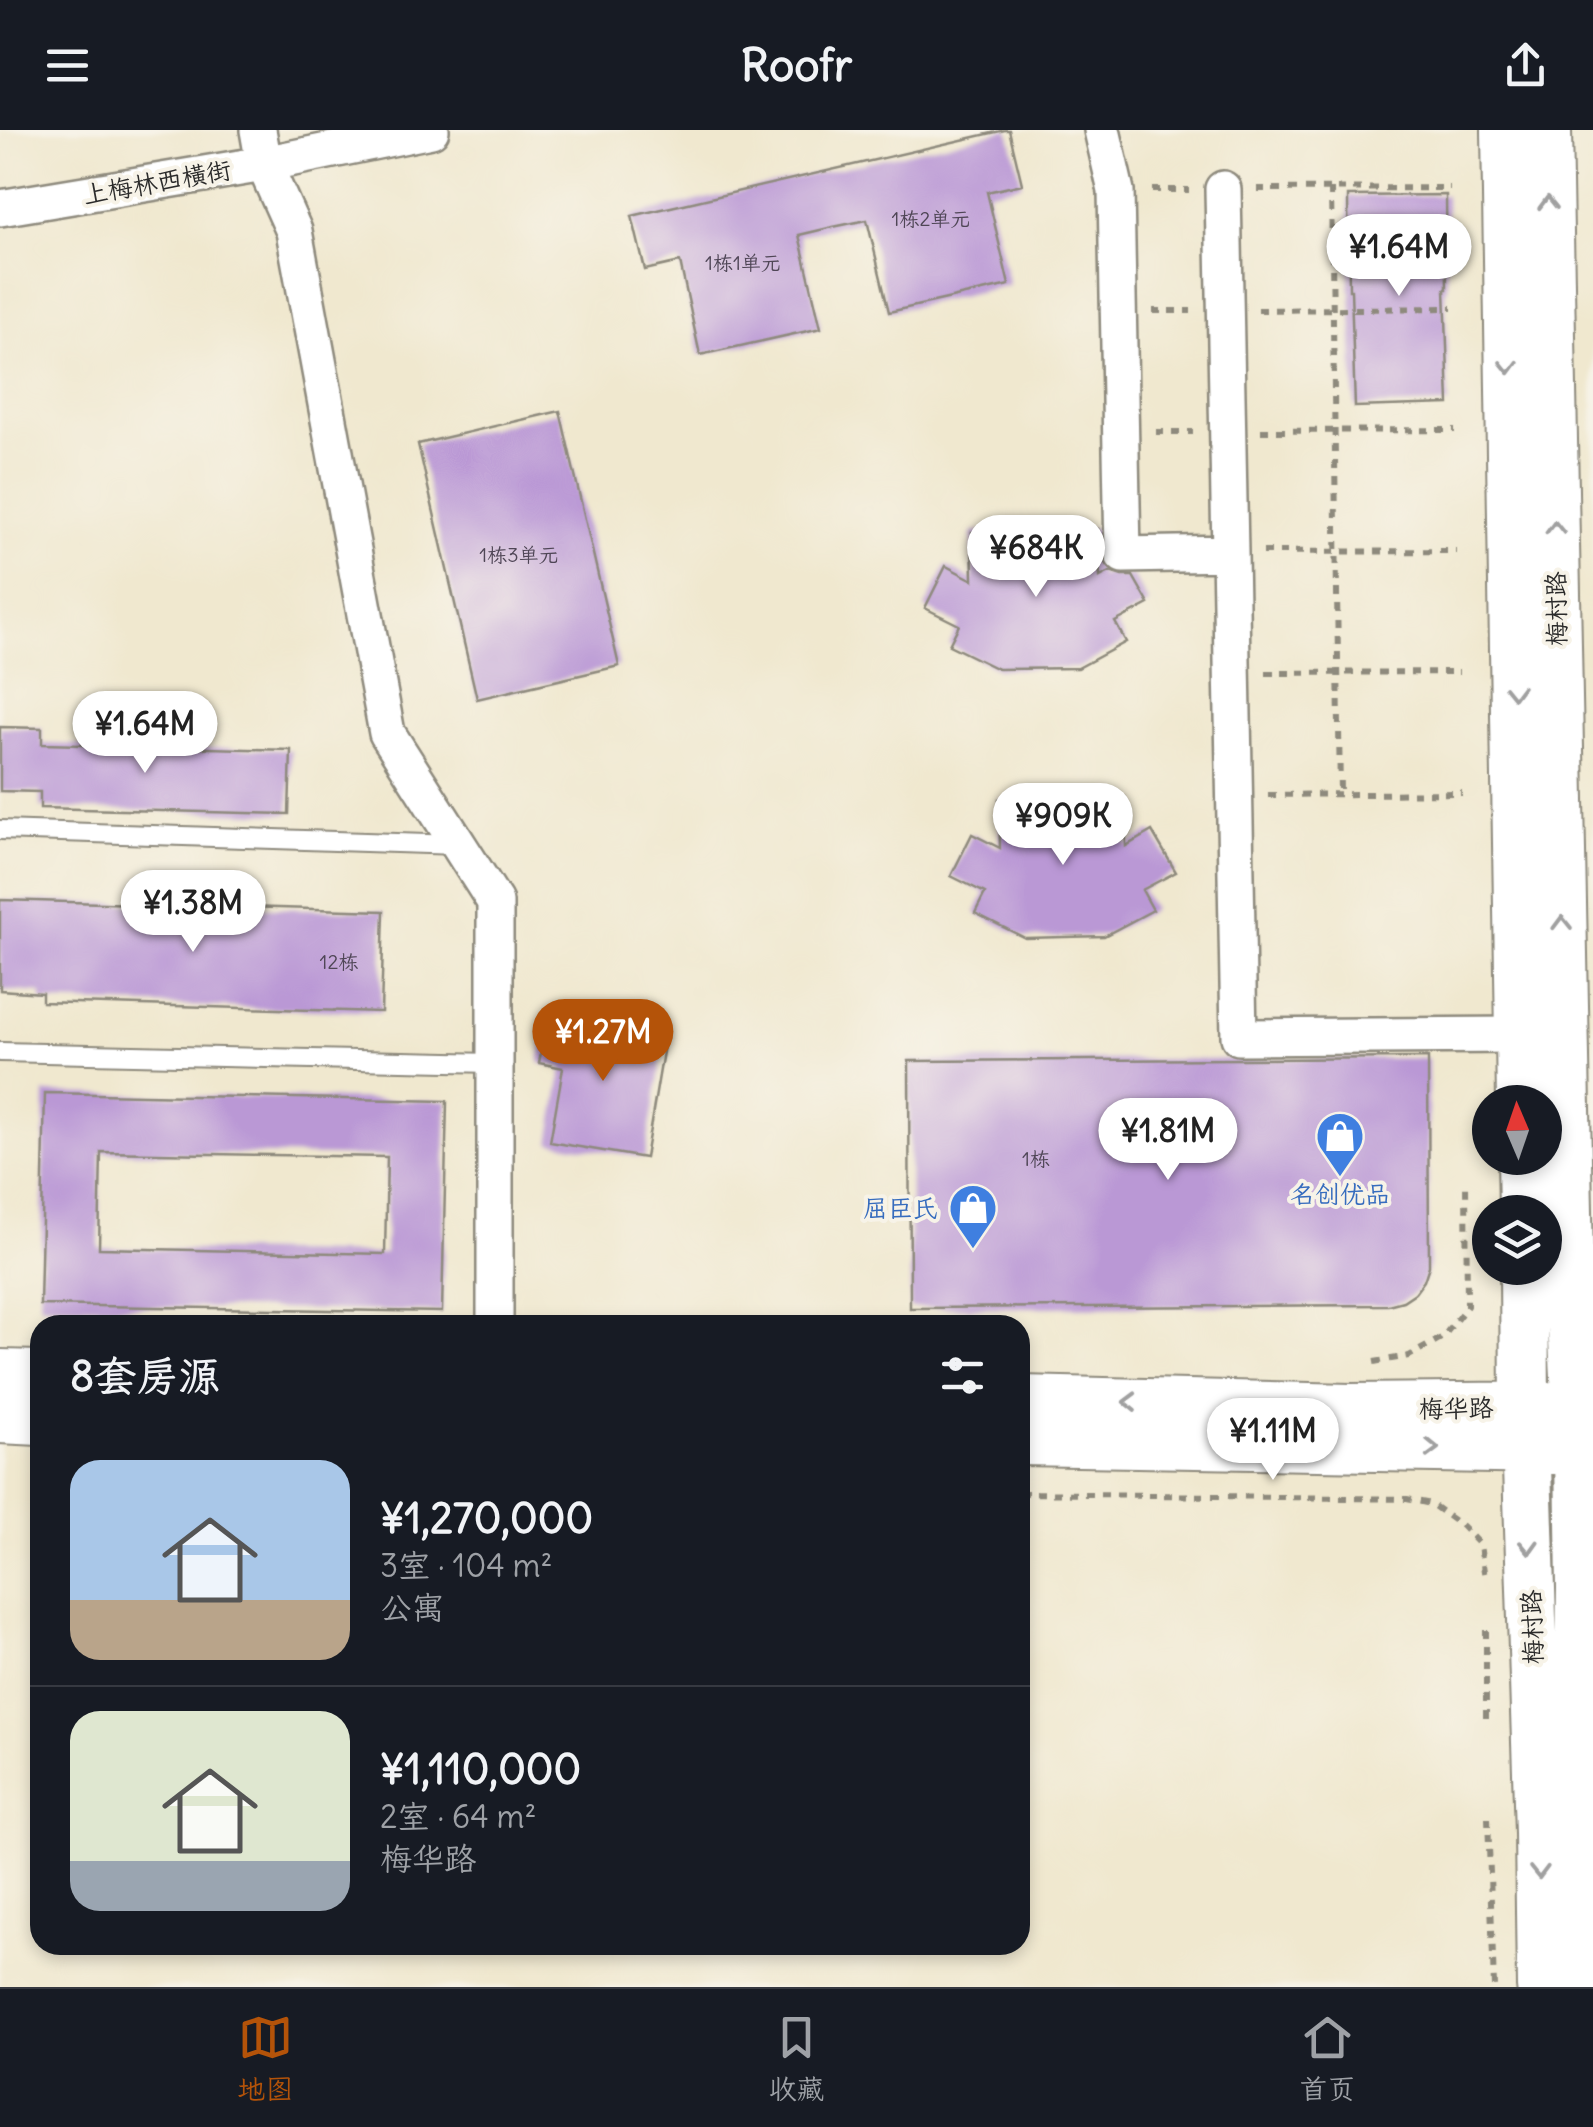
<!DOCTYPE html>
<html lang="zh">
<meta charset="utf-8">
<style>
body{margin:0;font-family:Delius,"LXGW WenKai TC",sans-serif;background:#20242c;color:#f1f3f6;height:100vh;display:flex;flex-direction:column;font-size:38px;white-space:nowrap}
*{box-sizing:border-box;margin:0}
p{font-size:32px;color:#9ea1a6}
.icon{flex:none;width:55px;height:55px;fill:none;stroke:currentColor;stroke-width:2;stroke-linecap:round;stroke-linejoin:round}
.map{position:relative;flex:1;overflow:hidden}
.side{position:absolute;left:30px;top:1185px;width:1000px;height:640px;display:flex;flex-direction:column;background:#171b24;border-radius:30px;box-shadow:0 5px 15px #0003}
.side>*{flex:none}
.needle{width:65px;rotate:358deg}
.fabs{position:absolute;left:1472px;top:955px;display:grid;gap:20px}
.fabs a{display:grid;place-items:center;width:90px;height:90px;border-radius:50%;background:#171b24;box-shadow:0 5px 15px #0003;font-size:50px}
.price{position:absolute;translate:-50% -85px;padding:0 22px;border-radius:35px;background:#fff;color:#222;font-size:32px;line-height:65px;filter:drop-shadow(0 2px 5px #0008)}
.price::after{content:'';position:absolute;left:50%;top:60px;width:30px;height:22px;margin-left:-15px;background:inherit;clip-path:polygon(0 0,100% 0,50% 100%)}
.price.current{background:#b45309;color:#fff}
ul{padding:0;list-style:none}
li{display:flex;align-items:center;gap:30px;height:250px;padding:0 40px}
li+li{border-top:2px solid #363941}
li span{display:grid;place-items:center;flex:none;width:280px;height:200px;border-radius:30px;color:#555}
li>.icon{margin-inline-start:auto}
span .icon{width:120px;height:120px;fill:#fffc;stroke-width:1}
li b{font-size:42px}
h2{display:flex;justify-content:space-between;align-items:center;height:120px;padding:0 40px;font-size:42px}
header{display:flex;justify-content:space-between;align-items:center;height:130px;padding:0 40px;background:#171b24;font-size:45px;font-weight:700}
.tabs{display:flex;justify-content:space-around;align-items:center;height:140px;border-top:2px solid #363941;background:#171b24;font-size:28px;color:#9ea1a6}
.tabs a{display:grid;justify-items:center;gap:5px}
.tabs .current{color:#b45309}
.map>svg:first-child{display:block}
.building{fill:#ba98d5;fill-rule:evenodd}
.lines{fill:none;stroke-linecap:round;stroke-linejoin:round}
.lane-casing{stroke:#8e8a7d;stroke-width:22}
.street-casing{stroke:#8e8a7d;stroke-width:40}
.secondary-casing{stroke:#8e8a7d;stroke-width:52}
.path{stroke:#8e8a7d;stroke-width:6;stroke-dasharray:8 8;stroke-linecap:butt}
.lane{stroke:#fff;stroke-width:18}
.street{stroke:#fff;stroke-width:35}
.secondary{stroke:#fff;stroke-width:48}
.oneway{stroke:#a0a0a0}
.labels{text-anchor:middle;stroke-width:8;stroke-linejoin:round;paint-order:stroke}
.number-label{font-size:20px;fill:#4f4656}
.street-label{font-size:25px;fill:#2b2b2b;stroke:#f7f3e8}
.shop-label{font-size:25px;fill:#366cbe;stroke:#f7f3e8}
</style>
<header><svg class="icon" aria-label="menu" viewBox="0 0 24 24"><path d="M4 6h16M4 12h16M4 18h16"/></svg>Roofr<svg class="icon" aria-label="share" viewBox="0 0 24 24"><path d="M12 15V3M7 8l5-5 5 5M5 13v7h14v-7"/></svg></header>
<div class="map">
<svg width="1593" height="1857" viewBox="0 0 1593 1857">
<rect width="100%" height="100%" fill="#f7f3e8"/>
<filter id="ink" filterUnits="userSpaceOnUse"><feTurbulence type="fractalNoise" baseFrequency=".01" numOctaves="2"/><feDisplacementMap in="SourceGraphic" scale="20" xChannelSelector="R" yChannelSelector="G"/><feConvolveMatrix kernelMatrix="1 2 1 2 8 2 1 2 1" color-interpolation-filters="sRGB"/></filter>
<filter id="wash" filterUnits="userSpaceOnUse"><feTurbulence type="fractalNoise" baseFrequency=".0048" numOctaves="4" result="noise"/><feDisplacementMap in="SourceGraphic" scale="40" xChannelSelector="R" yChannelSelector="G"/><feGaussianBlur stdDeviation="2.25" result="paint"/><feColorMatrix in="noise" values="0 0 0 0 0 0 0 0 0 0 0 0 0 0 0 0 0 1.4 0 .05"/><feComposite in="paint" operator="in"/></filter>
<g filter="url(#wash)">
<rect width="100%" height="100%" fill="#f0e8cf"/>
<g id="blocks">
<path class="building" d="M 1005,0 L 1009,0 L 1022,54 L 987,62 L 1009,155 L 889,182 L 867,90 L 833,97 L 799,105 L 821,198 L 700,225 L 680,132 L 645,140 L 632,86 Z
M 1446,65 L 1447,159 L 1445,159 L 1449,274 L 1355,277 L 1351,160 L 1349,160 L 1348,66 Z
M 560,281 L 619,536 L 477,569 L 418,314 Z
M 1098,399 L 1100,447 L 1110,442 L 1122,446 L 1133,446 L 1149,474 L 1115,492 L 1126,512 L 1078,538 L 998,539 L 949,515 L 959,495 L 925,478 L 946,436 L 973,450 L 972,402 Z
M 0,597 L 42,598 L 42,614 L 291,620 L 289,684 L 40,678 L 40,662 L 0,661 Z
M 1125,667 L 1126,716 L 1152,701 L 1176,742 L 1142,760 L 1153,780 L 1104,806 L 1025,808 L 975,783 L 985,763 L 951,746 L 972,704 L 1000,718 L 999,669 Z
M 0,770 L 384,781 L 381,882 L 42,872 L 42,863 L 0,860 Z
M 548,884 L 666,904 L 645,1028 L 550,1012 L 563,938 L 539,933 Z
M 1428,928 L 1429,1136 L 1424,1151 L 1415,1163 L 1403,1171 L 1388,1175 L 910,1178 L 909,931 Z
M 45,963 L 447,971 L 442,1182 L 40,1175 ZM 101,1022 L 387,1027 L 385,1124 L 99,1118 Z"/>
</g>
</g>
<g filter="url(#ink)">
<use href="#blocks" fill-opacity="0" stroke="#8e8a7d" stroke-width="2.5"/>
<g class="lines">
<g class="lane-casing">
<path id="lane" d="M 0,700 L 458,715
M 0,922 L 493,933"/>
</g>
<g class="street-casing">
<path id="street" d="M 258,0 L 264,34 L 294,101 L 387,603 L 495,772 L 495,1195
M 1102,0 L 1116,61 L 1123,425 L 1230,423 L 1239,907 L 1520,905
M 1223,59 L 1230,423
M 0,78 L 264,34 L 431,0"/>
</g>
<g class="secondary-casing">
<path id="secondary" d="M 1506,0 L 1521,972
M 1547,0 L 1569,1133 L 1579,1321 L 1581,1458 L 1578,1702 L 1581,1857
M 1522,1028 L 1523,1082
M 1524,1138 L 1525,1276 L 1539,1703 L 1541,1857
M 0,1244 L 40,1245
M 1020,1270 L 1351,1278 L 1555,1276
M 0,1289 L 40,1291
M 1020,1311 L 1556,1320"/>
</g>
<path class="path" d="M 1257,59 L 1450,58
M 1331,59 L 1340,664
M 1152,60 L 1189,60
M 1258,180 L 1452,178
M 1153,181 L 1191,181
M 1261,301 L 1455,300
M 1156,302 L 1193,302
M 1263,422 L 1457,421
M 1266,543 L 1459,542
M 1268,665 L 1462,663
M 1374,1232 L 1409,1226 L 1443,1207 L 1467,1176 L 1466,1051
M 1020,1363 L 1407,1369 L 1431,1374 L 1462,1396 L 1480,1415 L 1485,1448
M 1486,1500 L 1486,1594
M 1488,1688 L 1494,1857"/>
<use href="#lane" class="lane"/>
<use href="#street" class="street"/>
<use href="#secondary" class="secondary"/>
</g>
<defs><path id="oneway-chevron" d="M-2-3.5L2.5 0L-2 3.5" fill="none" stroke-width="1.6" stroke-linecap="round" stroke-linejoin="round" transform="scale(2.5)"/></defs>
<g class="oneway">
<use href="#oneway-chevron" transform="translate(1548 73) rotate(-91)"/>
<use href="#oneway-chevron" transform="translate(1509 237) rotate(89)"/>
<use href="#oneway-chevron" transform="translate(1555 398) rotate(-91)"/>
<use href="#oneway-chevron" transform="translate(1514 562) rotate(89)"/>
<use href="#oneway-chevron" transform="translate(1562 793) rotate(-91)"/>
<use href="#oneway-chevron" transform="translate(1130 1272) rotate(-179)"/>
<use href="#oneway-chevron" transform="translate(1432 1318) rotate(1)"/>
<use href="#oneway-chevron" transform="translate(1529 1417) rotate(88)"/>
<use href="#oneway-chevron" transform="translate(1539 1742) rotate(89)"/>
</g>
</g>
<defs>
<g id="shop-pin" transform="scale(2.5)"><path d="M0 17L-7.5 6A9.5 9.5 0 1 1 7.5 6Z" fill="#3f7fe0" stroke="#f7f3e8"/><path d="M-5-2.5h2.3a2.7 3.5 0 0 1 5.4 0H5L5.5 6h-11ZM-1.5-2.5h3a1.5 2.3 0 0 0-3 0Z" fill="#fff"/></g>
</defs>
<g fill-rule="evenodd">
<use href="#shop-pin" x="1340" y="1006"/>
<use href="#shop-pin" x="973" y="1078"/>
</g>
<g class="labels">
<g class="number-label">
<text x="931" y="96">1栋2单元</text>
<text x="743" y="140">1栋1单元</text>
<text x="519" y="432">1栋3单元</text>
<text x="339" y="839">12栋</text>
<text x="1036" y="1036">1栋</text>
</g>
<g class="street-label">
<text transform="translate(157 52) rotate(-10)" y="9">上梅林西横街</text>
<text transform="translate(1556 479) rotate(-91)" y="9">梅村路</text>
<text transform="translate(1456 1278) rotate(-1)" y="9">梅华路</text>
<text transform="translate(1532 1497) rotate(-92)" y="9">梅村路</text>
</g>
<g class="shop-label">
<text x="1340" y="1073">名创优品</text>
<text x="938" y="1087" text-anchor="end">屈臣氏</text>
</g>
</g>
</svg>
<div class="fabs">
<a><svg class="needle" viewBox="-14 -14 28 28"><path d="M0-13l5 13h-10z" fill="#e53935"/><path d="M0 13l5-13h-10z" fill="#9ea1a6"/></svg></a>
<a><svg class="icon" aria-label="layers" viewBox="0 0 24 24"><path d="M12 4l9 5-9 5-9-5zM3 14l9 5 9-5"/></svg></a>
</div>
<b class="price" style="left:1399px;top:169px">¥1.64M</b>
<b class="price" style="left:1036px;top:470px">¥684K</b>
<b class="price" style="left:145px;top:646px">¥1.64M</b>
<b class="price" style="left:1063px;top:738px">¥909K</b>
<b class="price" style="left:193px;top:825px">¥1.38M</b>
<b class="price current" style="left:603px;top:954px">¥1.27M</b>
<b class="price" style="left:1168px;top:1053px">¥1.81M</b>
<b class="price" style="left:1273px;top:1353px">¥1.11M</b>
<section class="side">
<h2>8套房源<svg class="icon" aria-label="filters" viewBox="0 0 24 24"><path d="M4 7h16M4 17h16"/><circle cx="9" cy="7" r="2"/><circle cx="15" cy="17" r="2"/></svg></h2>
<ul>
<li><span style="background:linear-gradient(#a9c7e8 70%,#b9a48a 0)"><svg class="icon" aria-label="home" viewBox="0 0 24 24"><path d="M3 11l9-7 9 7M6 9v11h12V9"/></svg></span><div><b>¥1,270,000</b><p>3室 · 104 m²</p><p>公寓</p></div></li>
<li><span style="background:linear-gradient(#dfe7d0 75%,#9aa5b1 0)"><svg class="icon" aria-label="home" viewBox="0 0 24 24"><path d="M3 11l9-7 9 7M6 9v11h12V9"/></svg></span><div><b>¥1,110,000</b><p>2室 · 64 m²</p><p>梅华路</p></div></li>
</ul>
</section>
</div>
<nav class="tabs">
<a class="current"><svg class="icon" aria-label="map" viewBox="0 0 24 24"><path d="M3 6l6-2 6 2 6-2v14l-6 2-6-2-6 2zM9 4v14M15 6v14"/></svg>地图</a>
<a><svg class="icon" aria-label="saved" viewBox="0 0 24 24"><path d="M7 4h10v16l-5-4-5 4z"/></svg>收藏</a>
<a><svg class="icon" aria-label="home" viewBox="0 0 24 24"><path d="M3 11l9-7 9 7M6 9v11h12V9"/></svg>首页</a>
</nav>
